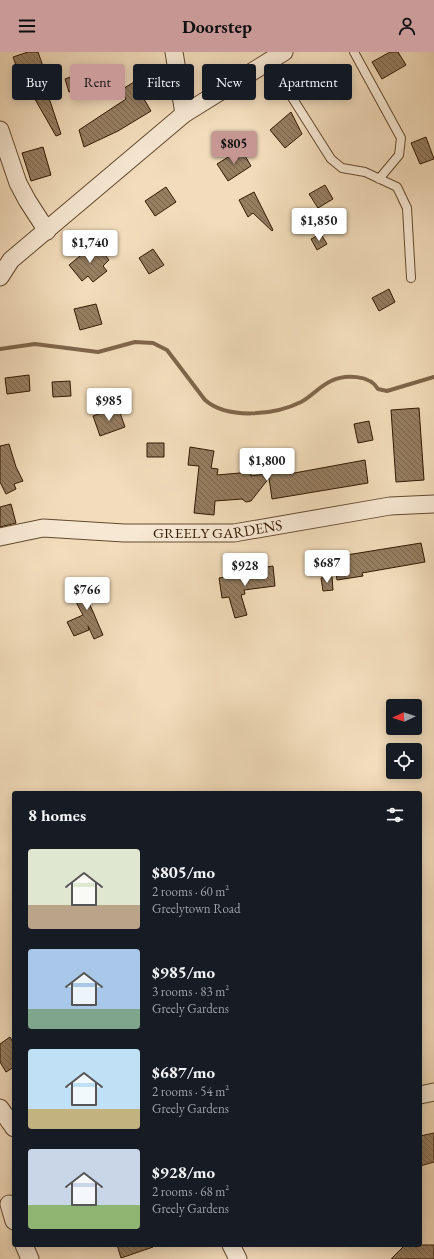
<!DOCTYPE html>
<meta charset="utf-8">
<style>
body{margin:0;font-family:"EB Garamond",serif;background:#20242c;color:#f1f3f6;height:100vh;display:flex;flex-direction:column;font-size:15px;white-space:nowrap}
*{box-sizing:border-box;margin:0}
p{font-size:13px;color:#9ea1a6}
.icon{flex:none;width:22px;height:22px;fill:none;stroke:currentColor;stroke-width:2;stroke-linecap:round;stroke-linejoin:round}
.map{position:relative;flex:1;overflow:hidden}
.side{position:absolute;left:12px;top:739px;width:410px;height:456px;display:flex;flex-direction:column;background:#171b24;border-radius:4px;box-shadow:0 2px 10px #0003}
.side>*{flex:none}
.hud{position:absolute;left:12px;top:12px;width:410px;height:36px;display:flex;gap:8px}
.needle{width:26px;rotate:266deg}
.controls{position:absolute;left:386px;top:647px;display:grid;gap:8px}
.controls a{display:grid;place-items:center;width:36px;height:36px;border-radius:4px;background:#171b24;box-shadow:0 2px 10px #0003;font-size:20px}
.price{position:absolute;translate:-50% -34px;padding:0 9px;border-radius:4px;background:#fff;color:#222;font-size:13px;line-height:26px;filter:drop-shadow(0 1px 2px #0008)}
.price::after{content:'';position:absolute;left:50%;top:24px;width:12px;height:9px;margin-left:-6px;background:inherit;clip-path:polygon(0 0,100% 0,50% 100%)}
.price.current{background:#c59692;color:#111}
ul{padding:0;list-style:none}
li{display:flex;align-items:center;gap:12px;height:100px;padding:0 16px}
li span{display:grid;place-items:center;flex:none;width:112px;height:80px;border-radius:4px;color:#555}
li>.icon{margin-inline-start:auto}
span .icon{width:48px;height:48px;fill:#fffc;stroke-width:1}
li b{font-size:17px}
h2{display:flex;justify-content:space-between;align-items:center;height:48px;padding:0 16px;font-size:17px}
.chip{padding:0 14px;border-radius:4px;background:#171b24;box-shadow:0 2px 10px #0003;font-size:14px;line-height:36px}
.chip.current{background:#c59692;color:#111}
header{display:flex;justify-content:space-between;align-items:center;height:52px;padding:0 16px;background:#c59692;color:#111;font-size:18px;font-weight:700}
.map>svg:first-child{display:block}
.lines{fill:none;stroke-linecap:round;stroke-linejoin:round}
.stream{stroke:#7f664a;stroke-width:4}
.building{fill:url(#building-back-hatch);stroke:#331900}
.service-casing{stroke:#634a2f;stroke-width:10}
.minor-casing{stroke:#634a2f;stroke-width:19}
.service{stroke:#f7e8d3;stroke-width:8}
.minor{stroke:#f7e8d3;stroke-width:17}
.labels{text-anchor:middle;stroke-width:3;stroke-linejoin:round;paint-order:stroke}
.street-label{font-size:15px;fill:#331900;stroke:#f7e8d3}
</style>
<header><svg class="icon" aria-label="menu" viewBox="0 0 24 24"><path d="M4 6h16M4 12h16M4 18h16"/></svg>Doorstep<svg class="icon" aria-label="person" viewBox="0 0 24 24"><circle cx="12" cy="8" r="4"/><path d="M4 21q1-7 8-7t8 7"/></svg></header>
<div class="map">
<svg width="434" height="1207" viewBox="0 0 434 1207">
<defs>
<pattern id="building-back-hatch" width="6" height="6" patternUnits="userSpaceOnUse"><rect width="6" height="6" fill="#967e61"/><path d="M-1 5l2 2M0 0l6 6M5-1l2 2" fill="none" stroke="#7b664e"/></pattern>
</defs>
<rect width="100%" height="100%" fill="#f2dcbb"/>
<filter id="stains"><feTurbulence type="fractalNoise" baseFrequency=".005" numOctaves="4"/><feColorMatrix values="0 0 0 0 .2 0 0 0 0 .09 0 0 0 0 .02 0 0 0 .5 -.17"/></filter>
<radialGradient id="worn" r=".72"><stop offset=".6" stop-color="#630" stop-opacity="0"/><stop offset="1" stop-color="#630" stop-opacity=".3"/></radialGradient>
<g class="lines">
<path class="stream" d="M 0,297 L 35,292 L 98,300 L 135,290 L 153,291 L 167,298 L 205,348 C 228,368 275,363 301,350 C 312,344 320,334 331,329 C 345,322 370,323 378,337 L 387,339 L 434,325"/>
</g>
<path class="building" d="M 28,0 L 38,0 L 45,20 L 41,22 L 61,82 L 56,84 L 32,42 L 27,44 L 13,5 Z
M 390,0 L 398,0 L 406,13 L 382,27 L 372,10 Z
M 81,21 L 85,35 L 69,40 L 65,27 Z
M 134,30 L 151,59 L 118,79 L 84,95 L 79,78 L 126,47 L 121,38 Z
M 291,60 L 302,82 L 285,96 L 270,78 Z
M 426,85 L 434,107 L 420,112 L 411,91 Z
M 43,95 L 51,123 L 31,129 L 22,101 Z
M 241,97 L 251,114 L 228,129 L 217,112 Z
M 325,133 L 333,147 L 318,156 L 309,142 Z
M 166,135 L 176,150 L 155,164 L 145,149 Z
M 254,140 L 273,178 L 272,179 L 253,161 L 248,165 L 239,148 Z
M 321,182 L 327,192 L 317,198 L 311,187 Z
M 96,191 L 109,208 L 103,214 L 107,219 L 93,230 L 88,224 L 82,229 L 69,213 Z
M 153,197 L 164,213 L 149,222 L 139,206 Z
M 389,237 L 395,250 L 379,259 L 372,246 Z
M 96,252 L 102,272 L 80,278 L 74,257 Z
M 29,323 L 30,339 L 7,342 L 5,326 Z
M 70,329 L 71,344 L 53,345 L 52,330 Z
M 118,355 L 125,375 L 100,384 L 93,364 Z
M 419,356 L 424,428 L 396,430 L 391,358 Z
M 369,369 L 373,388 L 358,391 L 354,372 Z
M 147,391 L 164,391 L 164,405 L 147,405 Z
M 9,392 L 16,415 L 23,429 L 14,432 L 16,437 L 6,442 L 0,430 L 0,394 Z
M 190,395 L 214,399 L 211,416 L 218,417 L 217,423 L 251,420 L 251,424 L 288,419 L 289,422 L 365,408 L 368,431 L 272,447 L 269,426 L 251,449 L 246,450 L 242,447 L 215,449 L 214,463 L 194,461 L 199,414 L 188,413 Z
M 11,452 L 16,471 L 0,475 L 0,455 Z
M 421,491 L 425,510 L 362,521 L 363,524 L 337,528 L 334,505 Z
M 273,514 L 275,534 L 244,538 L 245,542 L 241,543 L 247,563 L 235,566 L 229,545 L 222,546 L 219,526 L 250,521 L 249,518 Z
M 332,525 L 333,538 L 323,539 L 321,526 Z
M 79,527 L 81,532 L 102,533 L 101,546 L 87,546 L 103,583 L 94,587 L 88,574 L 89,578 L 74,584 L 67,570 L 83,563 L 77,552 Z
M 10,985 L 14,992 L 14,1015 L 6,1020 L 0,1010 L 0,992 Z
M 434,1081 L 434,1110 L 420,1114 L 420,1084 Z
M 117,1193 L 153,1193 L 153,1195 L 121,1206 Z
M 405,1193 L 434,1193 L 434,1207 L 391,1207 Z"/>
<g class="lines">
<g class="service-casing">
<path id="service" d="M 354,0 L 401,86 L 399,103 L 379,127
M 269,9 L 331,107 L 342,116 L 365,120 L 397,135 L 407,156 L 411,226"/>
</g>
<g class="minor-casing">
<g id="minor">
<path d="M 174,0 L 184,62"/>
<path d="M 0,78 L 18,131 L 27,148 L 47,179"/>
<path d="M 0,225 L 11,208 L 184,62 L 284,0"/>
<path id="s1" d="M 0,485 L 43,476 L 124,481 L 234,481 L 390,454 L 434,452"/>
<path d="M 420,1043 L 434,1040"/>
<path d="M 0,1056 L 14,1076"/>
<path d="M 9,1152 L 14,1169"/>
<path d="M 24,1193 L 30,1207"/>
<path d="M 231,1193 L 238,1207"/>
</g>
</g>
<use href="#service" class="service"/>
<use href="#minor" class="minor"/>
</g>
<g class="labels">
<g class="street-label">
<text dy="5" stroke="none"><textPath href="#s1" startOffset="219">GREELY GARDENS</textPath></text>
</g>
</g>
<rect width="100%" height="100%" filter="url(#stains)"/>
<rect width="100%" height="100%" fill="url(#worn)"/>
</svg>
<div class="controls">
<a><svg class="needle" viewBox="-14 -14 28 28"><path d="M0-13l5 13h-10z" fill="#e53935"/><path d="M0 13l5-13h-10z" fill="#9ea1a6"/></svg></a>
<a><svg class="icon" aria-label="locate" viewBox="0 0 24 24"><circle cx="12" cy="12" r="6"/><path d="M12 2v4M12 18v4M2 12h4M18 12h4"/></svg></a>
</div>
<b class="price current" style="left:234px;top:113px">$805</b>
<b class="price" style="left:319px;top:190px">$1,850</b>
<b class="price" style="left:90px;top:212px">$1,740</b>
<b class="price" style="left:109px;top:370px">$985</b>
<b class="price" style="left:267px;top:430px">$1,800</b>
<b class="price" style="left:327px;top:532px">$687</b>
<b class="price" style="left:245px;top:535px">$928</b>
<b class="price" style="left:87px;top:559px">$766</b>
<div class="hud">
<a class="chip">Buy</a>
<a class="chip current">Rent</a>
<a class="chip">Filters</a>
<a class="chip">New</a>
<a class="chip">Apartment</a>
</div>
<section class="side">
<h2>8 homes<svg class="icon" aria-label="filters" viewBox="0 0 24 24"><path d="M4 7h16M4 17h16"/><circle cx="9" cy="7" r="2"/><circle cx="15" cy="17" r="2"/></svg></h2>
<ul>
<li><span style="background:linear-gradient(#dfe7d0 70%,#b9a48a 0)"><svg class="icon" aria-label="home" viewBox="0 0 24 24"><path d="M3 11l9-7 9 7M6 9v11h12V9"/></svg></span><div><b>$805/mo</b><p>2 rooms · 60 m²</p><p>Greelytown Road</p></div></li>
<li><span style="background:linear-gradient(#a9c7e8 75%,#7fa58c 0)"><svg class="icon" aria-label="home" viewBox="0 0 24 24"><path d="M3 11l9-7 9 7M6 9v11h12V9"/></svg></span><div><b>$985/mo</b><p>3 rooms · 83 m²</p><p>Greely Gardens</p></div></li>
<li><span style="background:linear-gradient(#bfe0f5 75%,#c2b280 0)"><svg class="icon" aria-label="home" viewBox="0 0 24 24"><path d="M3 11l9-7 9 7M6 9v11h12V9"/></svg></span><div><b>$687/mo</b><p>2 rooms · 54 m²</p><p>Greely Gardens</p></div></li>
<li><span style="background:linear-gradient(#c9d6e8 70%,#8fb573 0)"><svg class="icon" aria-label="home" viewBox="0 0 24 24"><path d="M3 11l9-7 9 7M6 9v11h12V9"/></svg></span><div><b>$928/mo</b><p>2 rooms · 68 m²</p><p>Greely Gardens</p></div></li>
</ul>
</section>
</div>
